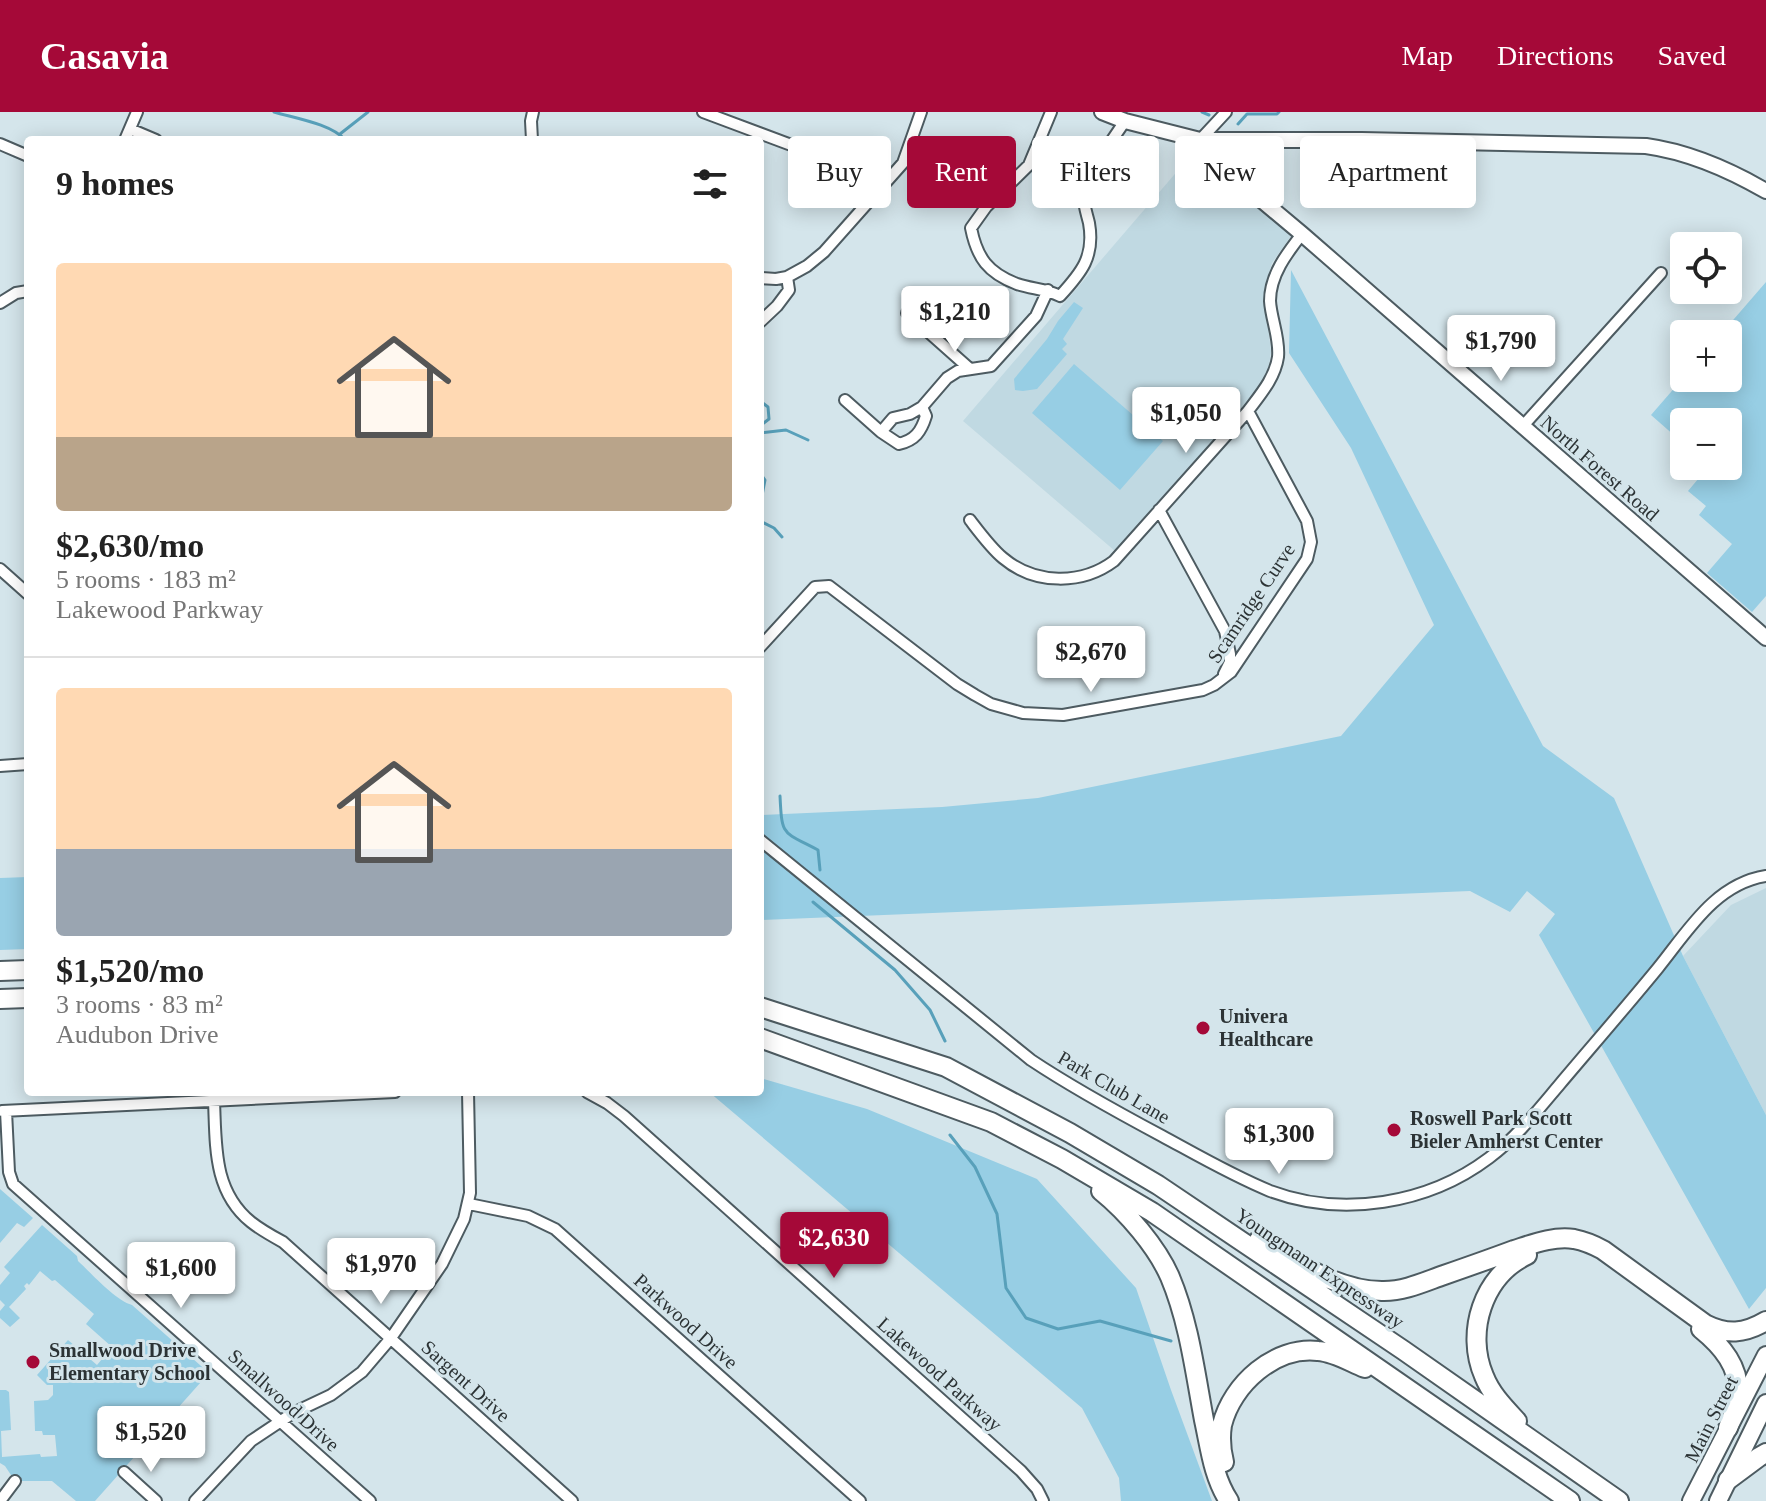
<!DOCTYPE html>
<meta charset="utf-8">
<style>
body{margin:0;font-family:"Times New Roman",serif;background:#f6f6f6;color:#222;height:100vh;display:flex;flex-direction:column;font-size:30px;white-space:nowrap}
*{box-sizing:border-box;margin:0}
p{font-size:26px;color:#767676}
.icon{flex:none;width:44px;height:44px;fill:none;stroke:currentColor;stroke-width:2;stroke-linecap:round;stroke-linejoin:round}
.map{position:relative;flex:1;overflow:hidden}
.panel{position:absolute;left:24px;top:24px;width:740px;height:960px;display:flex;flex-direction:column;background:#fff;border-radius:8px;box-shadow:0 4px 20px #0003}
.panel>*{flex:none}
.top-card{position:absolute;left:788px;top:24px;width:760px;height:72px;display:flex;gap:16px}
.controls{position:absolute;left:1670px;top:120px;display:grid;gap:16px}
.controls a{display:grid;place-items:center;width:72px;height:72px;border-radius:8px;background:#fff;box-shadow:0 4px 20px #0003;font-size:40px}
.price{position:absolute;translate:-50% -68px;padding:0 18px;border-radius:8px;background:#fff;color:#222;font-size:26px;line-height:52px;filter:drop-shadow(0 2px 4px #0008)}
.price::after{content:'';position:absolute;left:50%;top:48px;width:24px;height:18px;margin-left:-12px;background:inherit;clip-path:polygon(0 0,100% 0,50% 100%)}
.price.current{background:#a50938;color:#fff}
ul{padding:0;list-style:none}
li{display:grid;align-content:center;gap:16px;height:424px;padding:0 32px}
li+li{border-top:2px solid #e0e0e0}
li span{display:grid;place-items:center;height:248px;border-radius:8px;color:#555}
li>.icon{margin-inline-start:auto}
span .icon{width:144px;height:144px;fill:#fffc;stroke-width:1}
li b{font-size:34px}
h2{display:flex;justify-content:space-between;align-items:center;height:96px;padding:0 32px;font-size:34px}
.tag{padding:0 28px;border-radius:8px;background:#fff;box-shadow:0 4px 20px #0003;font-size:28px;line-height:72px}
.tag.current{background:#a50938;color:#fff}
header{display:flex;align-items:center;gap:48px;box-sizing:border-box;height:112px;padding:0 40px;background:#a50938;color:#fff}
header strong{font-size:38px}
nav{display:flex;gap:44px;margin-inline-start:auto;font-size:28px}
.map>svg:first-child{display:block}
.built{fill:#c0d9e2}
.green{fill:#97cee4}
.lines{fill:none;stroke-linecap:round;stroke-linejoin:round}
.stream{stroke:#58a0ba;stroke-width:3}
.street-casing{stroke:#4d5b61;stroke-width:14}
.secondary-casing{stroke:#4d5b61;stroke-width:18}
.primary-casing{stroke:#4d5b61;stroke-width:20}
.highway-casing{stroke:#4d5b61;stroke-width:22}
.street{stroke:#fff;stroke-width:10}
.secondary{stroke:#fff;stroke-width:14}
.primary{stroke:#fff;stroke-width:16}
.highway{stroke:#fff;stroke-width:18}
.poi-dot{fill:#a50938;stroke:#d4e5eb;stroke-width:3}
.labels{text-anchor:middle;stroke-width:6;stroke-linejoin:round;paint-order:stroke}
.street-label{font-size:20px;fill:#2c3335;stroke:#d4e5eb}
.poi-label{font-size:20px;font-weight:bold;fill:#2c3335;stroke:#d4e5eb;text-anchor:start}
</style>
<header>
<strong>Casavia</strong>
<nav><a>Map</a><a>Directions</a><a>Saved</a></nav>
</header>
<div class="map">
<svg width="1766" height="1389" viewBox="0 0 1766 1389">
<rect width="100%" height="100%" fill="#d4e5eb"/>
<path class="built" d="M 1192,42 L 1291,124 L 1272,151 L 1267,170 L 1265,187 L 1271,240 L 1268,260 L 1256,279 L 1115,439 L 963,309 Z
M 1766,776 L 1766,1003 L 1683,844 L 1731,793 Z"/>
<path class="green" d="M 1291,158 L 1543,634 L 1614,686 L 1683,844 L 1766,1003 L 1766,1176 L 1749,1197 L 1539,823 L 1555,802 L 1527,779 L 1510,800 L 1470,779 L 760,808 L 760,739 L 771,738 L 760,728 L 760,703 L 942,695 L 1038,686 L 1341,624 L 1434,513 L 1351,336 L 1289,241 Z
M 1766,170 L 1766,484 L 1752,500 L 1707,461 L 1732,432 L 1699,403 L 1706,394 L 1688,379 L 1709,354 L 1728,354 L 1728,310 L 1684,310 L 1684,332 L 1651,303 L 1684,265 L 1728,266 L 1728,222 L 1721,222 Z
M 1074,190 L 1083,196 L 1063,227 L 1067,232 L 1062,237 L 1067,242 L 1037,277 L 1023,279 L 1015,278 L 1014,267 L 1047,227 L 1058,209 Z
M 1074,252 L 1163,329 L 1120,378 L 1032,301 Z
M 28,765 L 28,837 L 0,838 L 0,766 Z
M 760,966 L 867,997 L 1037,1067 L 1136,1176 L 1171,1278 L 1212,1389 L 1121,1389 L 1119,1366 L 1082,1296 L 709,980 L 760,980 Z
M 0,1077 L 33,1106 L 24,1115 L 17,1111 L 0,1131 Z
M 42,1113 L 77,1144 L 78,1149 C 92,1162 115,1188 132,1193 L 209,1261 L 95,1389 L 76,1389 L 52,1369 L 15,1369 L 5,1354 L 0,1351 L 0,1278 L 6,1278 L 9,1280 L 11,1318 L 1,1319 L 2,1345 L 40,1342 L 41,1345 L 57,1344 L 55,1323 L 43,1323 L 42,1319 L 35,1319 L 34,1289 L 48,1288 L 53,1283 L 53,1273 L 47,1273 L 37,1263 L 68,1228 L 97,1253 L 112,1235 L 86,1212 L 94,1202 L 55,1168 L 52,1169 L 40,1159 L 29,1173 L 27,1171 L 24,1174 L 26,1177 L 9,1195 L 20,1206 L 10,1215 L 0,1206 L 0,1199 L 5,1193 L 0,1188 L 0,1173 L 10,1161 L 4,1155 Z"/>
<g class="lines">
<path class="stream" d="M 274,0 C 294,6 332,12 345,28
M 1202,0 L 1209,3
M 1238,12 L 1247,2 L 1277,2 L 1279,0
M 340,22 L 368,0
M 760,289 L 768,295 L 769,307 L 760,314
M 760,321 L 786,318 L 808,328
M 760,361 L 765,368 L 760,394
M 760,409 L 774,416 L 782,425
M 780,684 C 782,725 782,719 818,738 L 820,758
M 813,790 L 895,858 L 930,898 L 945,929
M 950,1023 L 975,1055 L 997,1102 L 1006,1176 L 1026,1206 L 1058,1217 L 1100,1209 L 1171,1229"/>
<g class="street-casing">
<path id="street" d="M 703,0 L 834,49 L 875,83
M 1051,0 L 1029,53 L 986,95 L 971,116 C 977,146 988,161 1017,172 C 1032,177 1046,177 1060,184 C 1081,161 1095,145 1089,111 C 1087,102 1082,89 1084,80 C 1088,61 1113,27 1125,9
M 130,17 L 156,28
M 125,28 L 137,0
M 532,28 L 531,9 L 533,0
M 1200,28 L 1226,0
M 0,32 L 28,44
M 760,166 L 776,167 L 787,165 L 807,154 L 824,140 L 903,51 L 921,0
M 0,191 L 16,181 L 28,179
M 907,201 L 970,257
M 760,210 L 777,194 L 789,178 L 787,165
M 845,288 L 881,320 L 899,332 C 915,328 921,320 926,304 L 922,295
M 1522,315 L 1661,161
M 881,320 L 893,306 L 910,302 L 922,295 L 947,266 L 958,259 L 991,254 L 1036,204 L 1048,178
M 1159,398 L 1225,519 L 1230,542 L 1230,550 L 1224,562
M 970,408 C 980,421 991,436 1003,446 C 1035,473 1082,473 1114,449 L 1248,299 C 1260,283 1275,266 1278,245 C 1280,226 1271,207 1270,189 C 1270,163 1287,141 1302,122
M 0,457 L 28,482
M 760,535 L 815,475 L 829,474 L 957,572 L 975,583 L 991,592 L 1023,601 L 1063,603 L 1203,578 L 1214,573 L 1231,560 L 1307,447 L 1311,430 L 1307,409 L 1248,299
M 0,654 L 28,652
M 760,728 L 1031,948 C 1073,976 1117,1000 1162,1024 C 1197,1043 1233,1064 1270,1079 C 1342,1106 1428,1092 1489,1046 C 1517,1025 1538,998 1560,972 C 1593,933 1626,895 1658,856 C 1688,819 1715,772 1766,764
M 587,980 L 607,991 L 624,1004 C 757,1122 888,1241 1021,1359 L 1037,1377 L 1043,1389
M 214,989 C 216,1034 213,1079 251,1110 C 261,1118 272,1124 283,1130 L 572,1389
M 2,999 L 395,980
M 6,999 L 9,1060 L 13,1072 L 370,1389
M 469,1092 L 528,1104 L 555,1117 L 860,1389
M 124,1360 L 156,1389
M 0,1389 L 15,1369
M 195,1389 L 251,1329 L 293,1301 L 331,1283 L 362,1260 L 391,1226 L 442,1152 L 464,1107 L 470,1081 L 468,980"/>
</g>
<g class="secondary-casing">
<path id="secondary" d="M 1102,0 L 1125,9 L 1200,28 L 1362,28 L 1646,34 C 1689,40 1728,57 1766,79
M 1200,28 L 1210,45 L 1302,122 L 1766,526"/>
</g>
<g class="primary-casing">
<path id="primary" d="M 1691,1389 L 1766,1243
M 1718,1389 L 1766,1291"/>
</g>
<g class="highway-casing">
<path id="highway" d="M 0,859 L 28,858
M 0,887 L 28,886
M 760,895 L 946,955 L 1070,1021 L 1158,1073 L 1403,1238 L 1619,1389
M 760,926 L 991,1010 L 1062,1047 L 1152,1100 L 1570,1389
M 1101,1079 C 1127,1100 1157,1135 1170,1165 C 1189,1210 1195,1260 1204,1308 C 1210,1335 1213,1365 1229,1389
M 1259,1128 C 1297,1150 1338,1180 1384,1179 C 1405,1179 1424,1170 1444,1163 C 1467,1155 1490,1147 1514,1138 C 1533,1132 1553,1124 1574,1127 C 1584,1129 1594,1133 1603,1138 L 1705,1212 C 1727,1223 1744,1222 1766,1209
M 1701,1217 C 1722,1234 1740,1255 1738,1284 C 1737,1294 1731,1306 1728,1316
M 1517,1309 C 1504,1295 1491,1282 1484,1264 C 1465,1220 1483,1164 1527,1143
M 1224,1350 C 1221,1338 1220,1326 1222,1313 C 1232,1272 1275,1234 1318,1239 C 1334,1240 1350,1250 1365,1256
M 1728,1368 L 1759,1345 L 1766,1341"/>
</g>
<use href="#street" class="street"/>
<use href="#secondary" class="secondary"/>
<use href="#primary" class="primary"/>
<use href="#highway" class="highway"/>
</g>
<g class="poi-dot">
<circle cx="1203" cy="916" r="8"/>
<circle cx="1394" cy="1018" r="8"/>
<circle cx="33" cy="1250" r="8"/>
</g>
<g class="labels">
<g class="street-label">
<text transform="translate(1600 356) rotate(41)" y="7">North Forest Road</text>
<text transform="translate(1251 491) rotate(-56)" y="7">Scamridge Curve</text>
<text transform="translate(1114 975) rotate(30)" y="7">Park Club Lane</text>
<text transform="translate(1320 1156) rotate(34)" y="7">Youngmann Expressway</text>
<text transform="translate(686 1209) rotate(42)" y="7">Parkwood Drive</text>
<text transform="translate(940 1262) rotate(42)" y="7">Lakewood Parkway</text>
<text transform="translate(466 1269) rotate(42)" y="7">Sargent Drive</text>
<text transform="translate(284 1288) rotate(42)" y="7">Smallwood Drive</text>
<text transform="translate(1711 1307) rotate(-63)" y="7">Main Street</text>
</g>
<g class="poi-label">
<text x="1219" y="911">Univera<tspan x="1219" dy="23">Healthcare</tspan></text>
<text x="1410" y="1013">Roswell Park Scott<tspan x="1410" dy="23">Bieler Amherst Center</tspan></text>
<text x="49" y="1245">Smallwood Drive<tspan x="49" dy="23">Elementary School</tspan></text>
</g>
</g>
</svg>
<div class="controls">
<a><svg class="icon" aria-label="locate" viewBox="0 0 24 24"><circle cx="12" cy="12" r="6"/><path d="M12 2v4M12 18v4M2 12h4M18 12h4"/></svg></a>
<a>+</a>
<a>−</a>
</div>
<b class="price" style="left:955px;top:242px">$1,210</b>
<b class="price" style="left:1501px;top:271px">$1,790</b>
<b class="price" style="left:1186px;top:343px">$1,050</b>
<b class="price" style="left:1091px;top:582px">$2,670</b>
<b class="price" style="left:1279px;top:1064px">$1,300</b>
<b class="price current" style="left:834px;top:1168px">$2,630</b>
<b class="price" style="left:381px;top:1194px">$1,970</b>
<b class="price" style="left:181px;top:1198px">$1,600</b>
<b class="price" style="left:151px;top:1362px">$1,520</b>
<div class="top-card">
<a class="tag">Buy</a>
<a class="tag current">Rent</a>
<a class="tag">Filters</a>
<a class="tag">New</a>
<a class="tag">Apartment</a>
</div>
<section class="panel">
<h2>9 homes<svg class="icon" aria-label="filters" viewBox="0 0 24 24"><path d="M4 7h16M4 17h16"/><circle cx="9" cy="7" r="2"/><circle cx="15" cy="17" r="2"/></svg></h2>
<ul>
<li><span style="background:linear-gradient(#ffd9b3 70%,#b9a48a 0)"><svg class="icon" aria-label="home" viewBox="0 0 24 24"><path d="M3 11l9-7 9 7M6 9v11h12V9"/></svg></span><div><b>$2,630/mo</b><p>5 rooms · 183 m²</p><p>Lakewood Parkway</p></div></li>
<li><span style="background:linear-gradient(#ffd9b3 65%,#9aa5b1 0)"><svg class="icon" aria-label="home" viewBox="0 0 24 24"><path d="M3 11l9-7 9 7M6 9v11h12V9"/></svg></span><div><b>$1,520/mo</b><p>3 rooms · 83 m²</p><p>Audubon Drive</p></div></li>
</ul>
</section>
</div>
